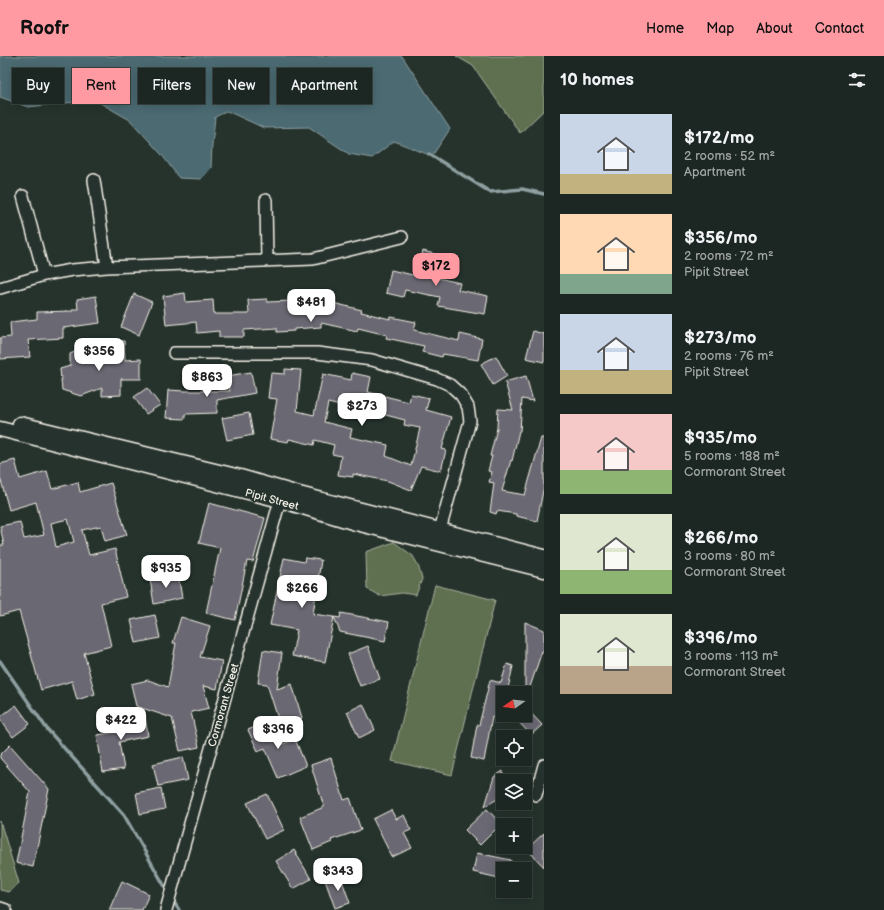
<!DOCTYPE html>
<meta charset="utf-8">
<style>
body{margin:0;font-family:"Balsamiq Sans",sans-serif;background:#29322f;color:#f1f3f6;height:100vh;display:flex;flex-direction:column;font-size:15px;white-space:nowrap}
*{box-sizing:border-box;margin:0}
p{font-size:13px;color:#a0a5a5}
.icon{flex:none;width:22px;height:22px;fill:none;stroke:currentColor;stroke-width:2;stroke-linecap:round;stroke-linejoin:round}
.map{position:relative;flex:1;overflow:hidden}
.sheet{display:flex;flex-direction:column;background:#1c2622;width:340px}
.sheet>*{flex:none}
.banner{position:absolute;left:12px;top:12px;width:380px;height:36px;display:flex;gap:8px}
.needle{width:26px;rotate:256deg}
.controls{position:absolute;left:496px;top:630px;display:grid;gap:8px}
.controls a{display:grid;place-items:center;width:36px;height:36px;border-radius:0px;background:#1c2622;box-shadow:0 2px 10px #0003,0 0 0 1px #3a4340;font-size:20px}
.price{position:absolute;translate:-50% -34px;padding:0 9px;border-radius:8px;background:#fff;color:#222;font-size:13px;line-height:26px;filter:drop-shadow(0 1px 2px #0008)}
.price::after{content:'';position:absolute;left:50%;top:24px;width:12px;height:9px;margin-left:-6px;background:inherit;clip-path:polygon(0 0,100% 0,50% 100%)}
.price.active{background:#ff9aa2;color:#111}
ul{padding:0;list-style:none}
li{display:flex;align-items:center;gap:12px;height:100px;padding:0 16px}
li span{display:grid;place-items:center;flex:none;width:112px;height:80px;border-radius:0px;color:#555}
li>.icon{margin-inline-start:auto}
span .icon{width:48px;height:48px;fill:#fffc;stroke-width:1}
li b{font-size:17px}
h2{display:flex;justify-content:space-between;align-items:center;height:48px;padding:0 16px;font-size:17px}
.tag{padding:0 14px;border-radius:0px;background:#1c2622;box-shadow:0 2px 10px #0003,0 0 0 1px #3a4340;font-size:14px;line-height:36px}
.tag.active{background:#ff9aa2;color:#111}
header{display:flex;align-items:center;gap:24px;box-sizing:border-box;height:56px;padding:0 20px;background:#ff9aa2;color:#111}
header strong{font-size:19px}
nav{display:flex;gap:22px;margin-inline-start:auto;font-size:14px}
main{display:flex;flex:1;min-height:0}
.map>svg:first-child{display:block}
.green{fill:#5f7051;stroke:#aab09c}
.water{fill:#4b6a72;stroke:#8fa0a1}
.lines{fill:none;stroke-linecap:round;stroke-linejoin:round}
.stream{stroke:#8fa0a1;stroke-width:3.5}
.building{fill:#6b6772;stroke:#f4f1e8;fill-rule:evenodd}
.minor-casing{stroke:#f4f1e8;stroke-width:14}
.major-casing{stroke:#f4f1e8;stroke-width:17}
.minor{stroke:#26332d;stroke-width:11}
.major{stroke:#26332d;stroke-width:14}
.labels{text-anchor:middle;stroke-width:3.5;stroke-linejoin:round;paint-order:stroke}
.street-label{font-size:11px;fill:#f4f1e8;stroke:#26332d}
</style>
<header>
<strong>Roofr</strong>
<nav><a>Home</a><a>Map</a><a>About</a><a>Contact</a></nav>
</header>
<main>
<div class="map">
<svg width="544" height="854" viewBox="0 0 544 854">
<rect width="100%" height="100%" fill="#26332d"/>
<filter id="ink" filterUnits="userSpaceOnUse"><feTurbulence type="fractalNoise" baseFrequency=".025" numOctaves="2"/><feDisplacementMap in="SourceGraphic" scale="8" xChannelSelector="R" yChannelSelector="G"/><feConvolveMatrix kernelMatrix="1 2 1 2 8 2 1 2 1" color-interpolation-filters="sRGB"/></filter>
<g filter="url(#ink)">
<path class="green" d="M 456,0 L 544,0 L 544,54 L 520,77 L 473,10 Z
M 394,486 L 413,500 L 418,509 L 422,523 L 416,539 L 402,537 L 380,540 L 367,533 L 366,496 Z
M 435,529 L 495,544 L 452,719 L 392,705 Z
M 0,765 L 19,827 L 9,836 L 0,834 Z"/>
<path class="water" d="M 0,0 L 402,0 L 450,73 L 432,100 L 394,85 L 372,102 L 349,98 L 309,71 L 264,72 L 227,55 L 215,61 L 212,89 L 211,112 L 201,123 L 179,122 L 162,99 L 130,64 L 95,44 L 28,51 L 0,41 Z"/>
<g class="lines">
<path class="stream" d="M 429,98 L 490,136 L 522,133 L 544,138
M 0,605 L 47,673 L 124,759 L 168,836
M 172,843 L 179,854"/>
</g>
<path class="building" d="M 423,195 L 442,200 L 438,222 L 460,227 L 458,234 L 488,240 L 485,258 L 438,250 L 440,241 L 405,234 L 403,241 L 386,237 L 391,214 L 417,220 Z
M 185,237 L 186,246 L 213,244 L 214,258 L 249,258 L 248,244 L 267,243 L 267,246 L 292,245 L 292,249 L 333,247 L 362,254 L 361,256 L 390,263 L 391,261 L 416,266 L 414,274 L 459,285 L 460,278 L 482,283 L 478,304 L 443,298 L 442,301 L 422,296 L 424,290 L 386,282 L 387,279 L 358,272 L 357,275 L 321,267 L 321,271 L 294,273 L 294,275 L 277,276 L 277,272 L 244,274 L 244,281 L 219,281 L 219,275 L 197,277 L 196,266 L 166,269 L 163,240 Z
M 134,238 L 152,246 L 139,279 L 121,271 Z
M 96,240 L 100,267 L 63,272 L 63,282 L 28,284 L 30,301 L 0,303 L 0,282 L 11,281 L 10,266 L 37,263 L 37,256 L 73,255 L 73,253 L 78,253 L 77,243 Z
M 533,275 L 544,278 L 544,306 L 526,302 Z
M 124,285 L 125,304 L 141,303 L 141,323 L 121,323 L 121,339 L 102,340 L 102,332 L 81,340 L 62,334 L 60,313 L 70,310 L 70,298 L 81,293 L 110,305 L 108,286 Z
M 496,300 L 507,320 L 493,329 L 481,308 Z
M 285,313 L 301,314 L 297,355 L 314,359 L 323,318 L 351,324 L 352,317 L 371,321 L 368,336 L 409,346 L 411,338 L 429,342 L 426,354 L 451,361 L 442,393 L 446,394 L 441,415 L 421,410 L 411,434 L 388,425 L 353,418 L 353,421 L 338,419 L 341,400 L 332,398 L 334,389 L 315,384 L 314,389 L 289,383 L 288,386 L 270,383 L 277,343 L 268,342 L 271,317 L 285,318 ZM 342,340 L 380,348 L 378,357 L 405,364 L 404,369 L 420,372 L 411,410 L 386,400 L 388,389 L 350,381 L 352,373 L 324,366 L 328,347 L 340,350 Z
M 251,316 L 255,337 L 217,344 L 217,357 L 185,358 L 185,363 L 166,362 L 168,334 L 185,335 L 230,335 L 227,320 Z
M 526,320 L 533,345 L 522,343 L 520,375 L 519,375 L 512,405 L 511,404 L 502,435 L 525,439 L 541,382 L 544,382 L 544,430 L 537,465 L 516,460 L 516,458 L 497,455 L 496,458 L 490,456 L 494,427 L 489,426 L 492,416 L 488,415 L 492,400 L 490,400 L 497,372 L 498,353 L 513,354 L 505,326 Z
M 147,332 L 160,349 L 146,358 L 134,341 Z
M 249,357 L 253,379 L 227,384 L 222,362 Z
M 15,404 L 20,423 L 47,415 L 52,433 L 78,426 L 80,436 L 111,427 L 127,479 L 105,485 L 101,470 L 82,474 L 89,499 L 115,493 L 126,541 L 101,547 L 111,590 L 84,597 L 95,638 L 77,644 L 72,625 L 41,634 L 19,555 L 0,560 L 0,489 L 4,489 L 0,470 L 20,466 L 24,483 L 44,479 L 36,446 L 9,454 L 0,421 L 0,408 ZM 68,463 L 74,486 L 56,491 L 51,467 Z
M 209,447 L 265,462 L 253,506 L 247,505 L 235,564 L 206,557 L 220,492 L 199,487 Z
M 284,502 L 304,506 L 305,502 L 321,504 L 313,558 L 334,561 L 325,606 L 292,600 L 297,574 L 270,569 Z
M 178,518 L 182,542 L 154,548 L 150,523 Z
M 341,557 L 389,566 L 385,585 L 340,576 L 334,561 L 340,562 Z
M 155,559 L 160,582 L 136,587 L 131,564 Z
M 181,561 L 210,570 L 200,601 L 222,605 L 217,633 L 203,630 L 209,652 L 191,656 L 199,691 L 180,695 L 172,662 L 136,650 L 131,628 L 148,624 L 168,631 L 176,587 L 173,587 Z
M 525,566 L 544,574 L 544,596 L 542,595 L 527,640 L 525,640 Z
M 368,590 L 380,623 L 360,630 L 348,598 Z
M 263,594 L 282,597 L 277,633 L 292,628 L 302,662 L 280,669 L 267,628 L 258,627 Z
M 507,608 L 513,610 L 507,637 L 503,637 L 503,664 L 492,661 L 484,705 L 471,702 L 477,669 L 479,669 L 490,624 L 501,627 Z
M 363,648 L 375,674 L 359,682 L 347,656 Z
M 16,649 L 30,668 L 13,681 L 0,663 L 0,661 Z
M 525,651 L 542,669 L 531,679 L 512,659 L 525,659 Z
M 144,654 L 148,680 L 119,686 L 124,713 L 103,716 L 97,679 L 129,674 L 126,658 Z
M 269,665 L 280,689 L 295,683 L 306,710 L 278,722 L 265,692 L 258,695 L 248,674 Z
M 10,689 L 49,733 L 33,811 L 16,807 L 30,736 L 0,702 L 0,699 Z
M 183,701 L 188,724 L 158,730 L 153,708 Z
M 331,702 L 344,744 L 350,742 L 361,774 L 331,784 L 332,786 L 313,794 L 300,761 L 324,751 L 311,709 Z
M 503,715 L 503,740 L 485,750 L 494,721 Z
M 161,732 L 165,753 L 140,758 L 136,737 Z
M 267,738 L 284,774 L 265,783 L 247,747 Z
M 487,753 L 501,768 L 480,789 L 465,774 Z
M 391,754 L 396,763 L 404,759 L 411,774 L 404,777 L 412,792 L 392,801 L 373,763 Z
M 544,777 L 544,811 L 527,793 Z
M 294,794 L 311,823 L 293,833 L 276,805 Z
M 477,797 L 511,804 L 509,813 L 503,813 L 503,823 L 473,816 Z
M 340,819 L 350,847 L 335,852 L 325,824 Z
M 122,825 L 149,838 L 142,854 L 109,854 Z"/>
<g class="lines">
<g class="minor-casing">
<path id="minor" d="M 94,124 L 107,211
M 23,140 L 44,219
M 266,144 L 267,205
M 0,232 L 44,219 L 72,214 L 107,211 L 313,203 L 402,181
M 174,297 L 317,297 L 372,304 L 437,323 L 450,329 L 461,339 L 468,351 L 470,365 L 440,474
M 536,739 L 544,709
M 0,852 L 6,854
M 166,854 L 282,437"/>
</g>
<g class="major-casing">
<path id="major" d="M 20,368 L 240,421 L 295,437 L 544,501
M 0,373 L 280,444 L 356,467 L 544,514"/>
</g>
<use href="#minor" class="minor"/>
<use href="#major" class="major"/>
</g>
</g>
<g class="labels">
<g class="street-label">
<text transform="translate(272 443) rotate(15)" y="4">Pipit Street</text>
<text transform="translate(223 649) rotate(-74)" y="4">Cormorant Street</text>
</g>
</g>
</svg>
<div class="controls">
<a><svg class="needle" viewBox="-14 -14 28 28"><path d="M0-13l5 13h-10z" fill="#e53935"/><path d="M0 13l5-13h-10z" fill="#a0a5a5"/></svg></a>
<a><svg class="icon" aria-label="locate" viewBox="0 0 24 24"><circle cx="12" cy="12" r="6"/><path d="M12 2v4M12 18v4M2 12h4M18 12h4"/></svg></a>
<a><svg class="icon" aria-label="layers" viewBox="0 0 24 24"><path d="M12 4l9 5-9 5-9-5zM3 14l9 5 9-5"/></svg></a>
<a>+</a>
<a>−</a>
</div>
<b class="price active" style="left:436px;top:231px">$172</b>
<b class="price" style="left:311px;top:267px">$481</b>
<b class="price" style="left:99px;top:316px">$356</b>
<b class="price" style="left:207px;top:342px">$863</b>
<b class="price" style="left:362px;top:371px">$273</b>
<b class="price" style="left:166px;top:533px">$935</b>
<b class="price" style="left:302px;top:553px">$266</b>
<b class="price" style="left:121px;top:685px">$422</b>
<b class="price" style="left:278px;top:694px">$396</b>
<b class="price" style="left:338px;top:836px">$343</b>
<div class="banner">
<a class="tag">Buy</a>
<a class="tag active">Rent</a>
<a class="tag">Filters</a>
<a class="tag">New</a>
<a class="tag">Apartment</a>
</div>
</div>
<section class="sheet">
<h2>10 homes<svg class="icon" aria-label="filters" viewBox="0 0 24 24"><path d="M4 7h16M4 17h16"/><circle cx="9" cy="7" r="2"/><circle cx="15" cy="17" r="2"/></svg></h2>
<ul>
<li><span style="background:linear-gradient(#c9d6e8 75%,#c2b280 0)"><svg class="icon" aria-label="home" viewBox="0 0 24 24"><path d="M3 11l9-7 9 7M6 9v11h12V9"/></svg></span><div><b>$172/mo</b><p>2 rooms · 52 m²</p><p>Apartment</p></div></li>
<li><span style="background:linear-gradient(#ffd9b3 75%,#7fa58c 0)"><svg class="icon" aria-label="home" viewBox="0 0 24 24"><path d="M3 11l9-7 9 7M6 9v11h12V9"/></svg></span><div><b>$356/mo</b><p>2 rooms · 72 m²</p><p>Pipit Street</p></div></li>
<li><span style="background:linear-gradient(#c9d6e8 70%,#c2b280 0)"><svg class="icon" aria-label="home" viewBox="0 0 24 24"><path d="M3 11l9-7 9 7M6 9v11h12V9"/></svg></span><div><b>$273/mo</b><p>2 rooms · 76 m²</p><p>Pipit Street</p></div></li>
<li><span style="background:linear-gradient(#f6c9c9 70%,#8fb573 0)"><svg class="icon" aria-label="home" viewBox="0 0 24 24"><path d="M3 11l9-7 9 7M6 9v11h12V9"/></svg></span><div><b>$935/mo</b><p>5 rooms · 188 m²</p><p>Cormorant Street</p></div></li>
<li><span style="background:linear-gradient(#dfe7d0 70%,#8fb573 0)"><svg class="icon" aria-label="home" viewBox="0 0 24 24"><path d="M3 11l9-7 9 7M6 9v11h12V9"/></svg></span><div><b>$266/mo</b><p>3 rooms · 80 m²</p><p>Cormorant Street</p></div></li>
<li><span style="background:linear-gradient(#dfe7d0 65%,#b9a48a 0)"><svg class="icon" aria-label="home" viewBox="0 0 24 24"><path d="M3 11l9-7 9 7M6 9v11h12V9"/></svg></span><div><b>$396/mo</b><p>3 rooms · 113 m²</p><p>Cormorant Street</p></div></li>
</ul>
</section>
</main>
